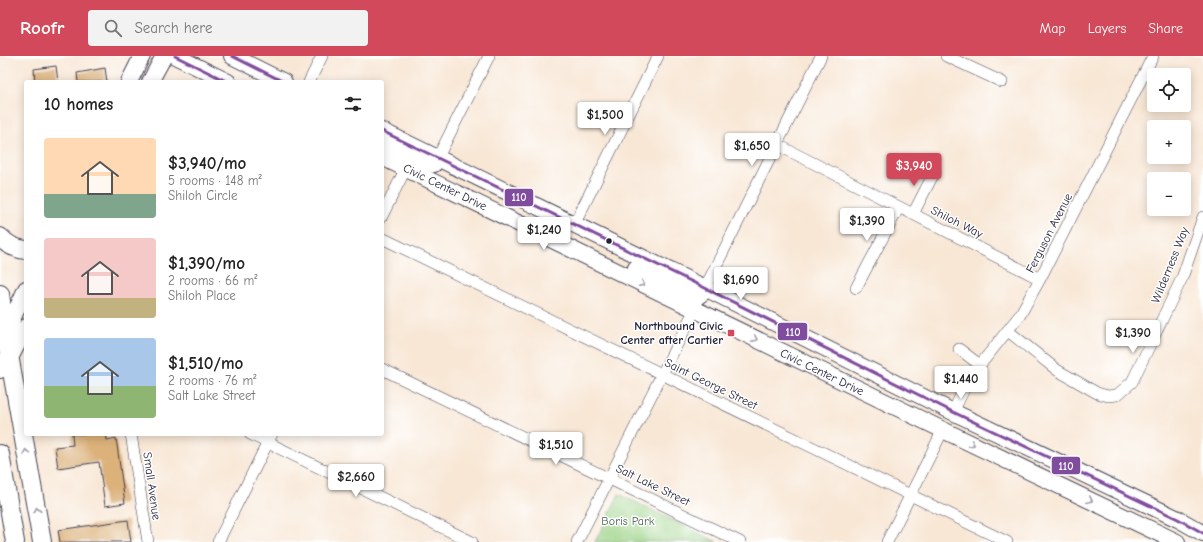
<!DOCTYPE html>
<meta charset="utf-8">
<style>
body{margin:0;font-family:"Comic Neue",sans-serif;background:#f2f2f2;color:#222;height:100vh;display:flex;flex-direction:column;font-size:15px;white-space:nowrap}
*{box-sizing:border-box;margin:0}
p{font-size:13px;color:#767676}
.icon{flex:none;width:22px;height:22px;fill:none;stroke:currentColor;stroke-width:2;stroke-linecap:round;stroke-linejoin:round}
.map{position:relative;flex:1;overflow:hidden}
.side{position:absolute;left:24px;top:24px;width:360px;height:356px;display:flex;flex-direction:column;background:#fff;border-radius:4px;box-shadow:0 2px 10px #0003}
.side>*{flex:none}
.fabs{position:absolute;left:1147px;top:12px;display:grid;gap:8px}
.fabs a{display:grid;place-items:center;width:44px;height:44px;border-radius:4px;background:#fff;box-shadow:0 2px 10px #0003;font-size:20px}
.price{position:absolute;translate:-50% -34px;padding:0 9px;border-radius:4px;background:#fff;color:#222;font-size:13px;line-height:26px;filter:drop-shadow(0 1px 2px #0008)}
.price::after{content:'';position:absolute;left:50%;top:24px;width:12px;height:9px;margin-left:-6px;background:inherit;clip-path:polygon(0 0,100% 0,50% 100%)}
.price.current{background:#d1495b;color:#fff}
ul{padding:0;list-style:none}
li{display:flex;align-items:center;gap:12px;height:100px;padding:0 20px}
li span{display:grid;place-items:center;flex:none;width:112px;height:80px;border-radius:4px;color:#555}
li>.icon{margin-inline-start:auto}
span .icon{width:48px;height:48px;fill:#fffc;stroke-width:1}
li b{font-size:17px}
h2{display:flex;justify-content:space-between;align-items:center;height:48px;padding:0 20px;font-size:17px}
header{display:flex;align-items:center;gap:24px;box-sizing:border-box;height:56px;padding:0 20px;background:#d1495b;color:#fff}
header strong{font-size:19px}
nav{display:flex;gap:22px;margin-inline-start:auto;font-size:14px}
.search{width:280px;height:36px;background:#f2f2f2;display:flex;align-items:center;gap:10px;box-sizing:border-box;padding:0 14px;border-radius:4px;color:#767676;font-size:15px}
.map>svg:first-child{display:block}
.green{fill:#99d082;stroke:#5e795e}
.building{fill:#dcb17a}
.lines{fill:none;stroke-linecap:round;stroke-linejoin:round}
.minor-casing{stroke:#424052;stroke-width:12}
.secondary-casing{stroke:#424052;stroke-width:18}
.primary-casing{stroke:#424052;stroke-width:20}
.minor{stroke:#fff;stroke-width:11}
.secondary{stroke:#fff;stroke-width:16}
.primary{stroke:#fff;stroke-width:18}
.bus-1-casing{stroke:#fff;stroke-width:6}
.bus-1{stroke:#804c9e;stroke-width:3}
.oneway{stroke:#9c9ca7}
.bus-dot{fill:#22223b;stroke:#fff;stroke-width:1.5}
.poi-dot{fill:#d1495b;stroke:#fff;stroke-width:1.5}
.labels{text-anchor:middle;stroke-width:3;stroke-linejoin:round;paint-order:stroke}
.street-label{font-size:12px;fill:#22223b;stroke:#fff}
.poi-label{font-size:12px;font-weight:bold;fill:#22223b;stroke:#fff;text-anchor:end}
.park-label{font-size:12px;fill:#4c5f54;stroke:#fff}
.line-badge{stroke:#fff;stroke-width:1.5}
.badge-label{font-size:11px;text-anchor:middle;font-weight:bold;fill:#fff}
</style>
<header>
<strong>Roofr</strong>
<div class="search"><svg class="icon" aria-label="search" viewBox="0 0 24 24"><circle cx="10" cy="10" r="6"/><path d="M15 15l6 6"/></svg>Search here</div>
<nav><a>Map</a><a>Layers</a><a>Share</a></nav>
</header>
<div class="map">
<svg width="1203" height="486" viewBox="0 0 1203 486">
<rect width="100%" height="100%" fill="#fff"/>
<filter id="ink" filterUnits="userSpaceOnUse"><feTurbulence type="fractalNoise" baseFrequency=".025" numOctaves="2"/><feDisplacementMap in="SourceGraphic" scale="8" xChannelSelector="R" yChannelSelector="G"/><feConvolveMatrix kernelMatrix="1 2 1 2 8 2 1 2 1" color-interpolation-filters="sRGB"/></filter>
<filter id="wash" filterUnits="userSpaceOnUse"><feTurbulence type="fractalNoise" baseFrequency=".012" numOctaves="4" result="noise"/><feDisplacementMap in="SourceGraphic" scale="16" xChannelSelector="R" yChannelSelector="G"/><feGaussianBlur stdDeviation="0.9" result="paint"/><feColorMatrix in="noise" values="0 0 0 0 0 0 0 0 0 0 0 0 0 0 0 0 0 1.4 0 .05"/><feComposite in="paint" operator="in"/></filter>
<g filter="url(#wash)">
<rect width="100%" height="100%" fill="#f8e7d5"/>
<path class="green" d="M 619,438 L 717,486 L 595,486 Z"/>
<g id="blocks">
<path class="building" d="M 56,10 L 58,26 L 35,26 L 34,13 Z
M 105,12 L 107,26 L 78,26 L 77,17 Z
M 72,378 L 106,378 L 107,384 L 116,382 L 125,447 L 105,450 L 99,406 L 58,412 L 55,391 L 73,389 Z
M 128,464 L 131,486 L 60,486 L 58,474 Z"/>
</g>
</g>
<g filter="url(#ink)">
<use href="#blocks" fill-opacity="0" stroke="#424052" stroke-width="1"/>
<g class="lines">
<g class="minor-casing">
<path id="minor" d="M 946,0 L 1002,26
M 309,26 L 322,0
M 776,88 L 1040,223
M 437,103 L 489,0
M 913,158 L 935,115
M 382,160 L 406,112
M 574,169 L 658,0
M 382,182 L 1007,486
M 705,232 L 821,0
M 856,232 L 899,151
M 1008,275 L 1057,314 L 1097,337 L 1108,340 L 1117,339 L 1132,326 L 1182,222 L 1203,161
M 959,293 L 980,309
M 382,313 L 740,486
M 953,356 L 967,327 L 980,309 L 1020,259 L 1040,223 L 1153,0
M 131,378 L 148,486
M 250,378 L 472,486
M 218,486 L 272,378
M 577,486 L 695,253
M 887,486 L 943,374"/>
</g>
<g class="secondary-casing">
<path id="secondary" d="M 175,0 L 228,26
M 232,0 L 284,26
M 129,26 L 142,0
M 150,26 L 164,0
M 382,75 L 705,232 L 953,356 L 1178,463 L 1203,477
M 382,90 C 397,93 419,113 434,108 L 437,103
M 382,101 L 943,374 L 1177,486
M 636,212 L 692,239 L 698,240 L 702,237 L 705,232
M 4,281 L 26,233
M 0,314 L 10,302 L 26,271"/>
</g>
<g class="primary-casing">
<path id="primary" d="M 0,181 C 7,189 16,193 26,194
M 0,238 L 5,276 L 42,486
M 0,398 L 15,486"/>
</g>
<use href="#minor" class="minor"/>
<use href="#secondary" class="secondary"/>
<use href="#primary" class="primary"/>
<g class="bus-1-casing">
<path id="bus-1" d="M 175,0 L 228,26
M 232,0 L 284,26
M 382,75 L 705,232 L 953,356 L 1178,463 L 1203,477"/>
</g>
<use href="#bus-1" class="bus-1"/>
</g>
<defs><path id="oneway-chevron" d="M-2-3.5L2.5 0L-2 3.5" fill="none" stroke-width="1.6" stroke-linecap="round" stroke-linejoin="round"/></defs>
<g class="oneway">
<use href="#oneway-chevron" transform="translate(642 228) rotate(26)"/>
<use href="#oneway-chevron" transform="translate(755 283) rotate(26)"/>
<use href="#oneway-chevron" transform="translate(972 388) rotate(25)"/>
<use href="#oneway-chevron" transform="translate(26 396) rotate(-100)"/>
<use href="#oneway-chevron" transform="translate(1090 444) rotate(25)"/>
<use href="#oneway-chevron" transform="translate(37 454) rotate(-100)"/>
</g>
</g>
<circle class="bus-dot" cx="609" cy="185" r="3.5"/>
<rect class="poi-dot" x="727" y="273" width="8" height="8" rx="2"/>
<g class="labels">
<g class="street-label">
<text transform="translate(445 131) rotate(26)" y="4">Civic Center Drive</text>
<text transform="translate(957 166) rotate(27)" y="4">Shiloh Way</text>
<text transform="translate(1049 177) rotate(-63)" y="4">Ferguson Avenue</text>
<text transform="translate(1170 209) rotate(-68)" y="4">Wilderness Way</text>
<text transform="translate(822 316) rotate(26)" y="4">Civic Center Drive</text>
<text transform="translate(711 328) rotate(26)" y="4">Saint George Street</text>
<text transform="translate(653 429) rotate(26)" y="4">Salt Lake Street</text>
<text transform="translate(152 430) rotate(82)" y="4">Small Avenue</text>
</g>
<g class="poi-label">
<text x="723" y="274">Northbound Civic<tspan x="723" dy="14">Center after Cartier</tspan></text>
</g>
<g class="park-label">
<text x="628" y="469">Boris Park</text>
</g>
</g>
<g class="line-badge">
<rect x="504" y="132" width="30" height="19" rx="4" fill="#804c9e"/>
<rect x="777" y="266" width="31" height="19" rx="4" fill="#804c9e"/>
<rect x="1051" y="400" width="30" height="19" rx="4" fill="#804c9e"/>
</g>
<g class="badge-label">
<text x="519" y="145">110</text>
<text x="793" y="280">110</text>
<text x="1066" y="414">110</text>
</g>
</svg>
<div class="fabs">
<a><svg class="icon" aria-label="locate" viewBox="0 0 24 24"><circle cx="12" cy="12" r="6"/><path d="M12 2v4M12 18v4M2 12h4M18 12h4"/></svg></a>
<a>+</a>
<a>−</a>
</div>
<b class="price" style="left:605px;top:80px">$1,500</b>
<b class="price" style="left:752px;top:111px">$1,650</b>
<b class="price current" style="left:914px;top:131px">$3,940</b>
<b class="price" style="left:867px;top:186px">$1,390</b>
<b class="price" style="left:544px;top:195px">$1,240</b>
<b class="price" style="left:741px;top:245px">$1,690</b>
<b class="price" style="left:1133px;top:298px">$1,390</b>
<b class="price" style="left:961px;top:344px">$1,440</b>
<b class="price" style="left:556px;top:410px">$1,510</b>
<b class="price" style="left:356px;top:442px">$2,660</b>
<section class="side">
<h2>10 homes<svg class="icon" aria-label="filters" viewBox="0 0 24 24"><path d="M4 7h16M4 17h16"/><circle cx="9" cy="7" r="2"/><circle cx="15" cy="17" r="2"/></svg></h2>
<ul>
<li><span style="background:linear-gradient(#ffd9b3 70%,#7fa58c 0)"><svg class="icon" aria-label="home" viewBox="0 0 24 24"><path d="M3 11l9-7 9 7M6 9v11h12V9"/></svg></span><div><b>$3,940/mo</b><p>5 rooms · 148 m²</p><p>Shiloh Circle</p></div></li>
<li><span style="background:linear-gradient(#f6c9c9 75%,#c2b280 0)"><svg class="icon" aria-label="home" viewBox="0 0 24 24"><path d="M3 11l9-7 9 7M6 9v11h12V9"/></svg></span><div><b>$1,390/mo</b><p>2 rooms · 66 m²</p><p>Shiloh Place</p></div></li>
<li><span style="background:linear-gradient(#a9c7e8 60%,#8fb573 0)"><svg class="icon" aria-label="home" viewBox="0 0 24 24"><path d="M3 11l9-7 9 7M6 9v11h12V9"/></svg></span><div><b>$1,510/mo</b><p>2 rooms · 76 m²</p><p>Salt Lake Street</p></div></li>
</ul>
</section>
</div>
